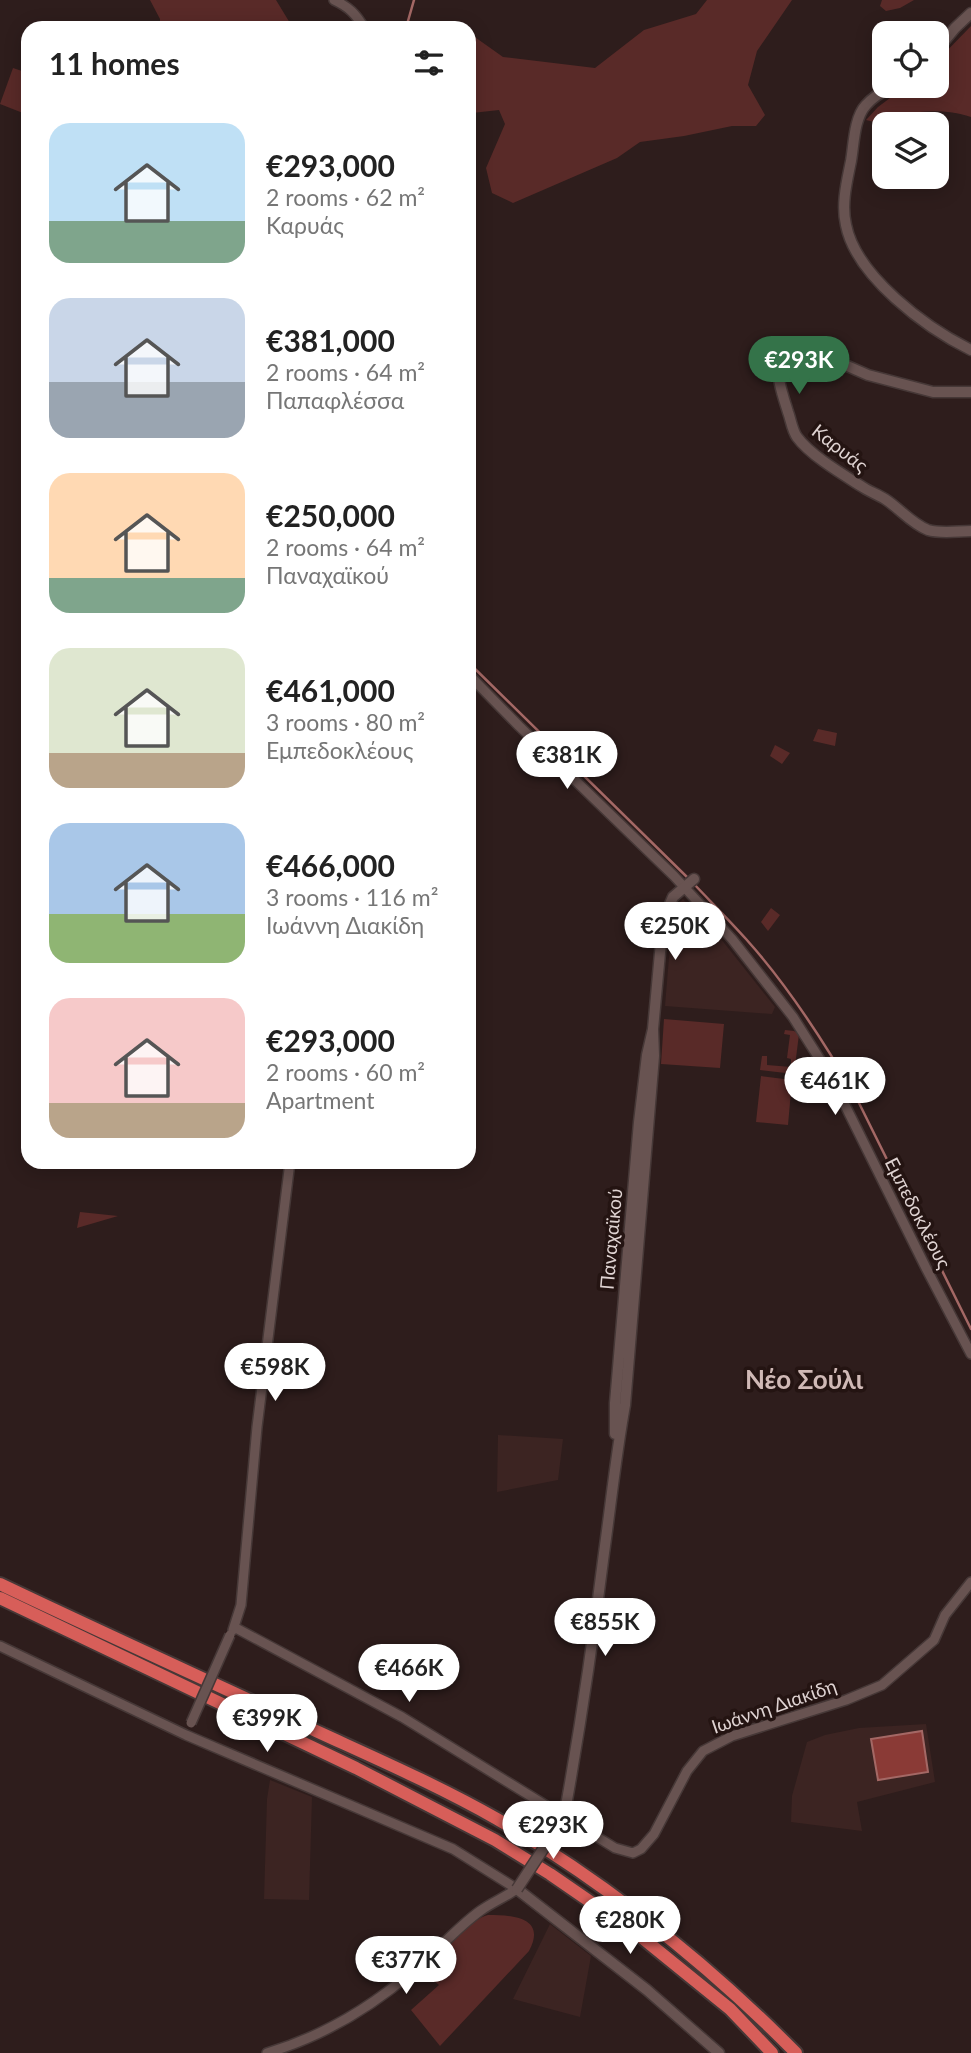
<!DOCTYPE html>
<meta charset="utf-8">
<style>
body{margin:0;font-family:Lato,sans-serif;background:#f2f2f2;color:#222;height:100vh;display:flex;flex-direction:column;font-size:26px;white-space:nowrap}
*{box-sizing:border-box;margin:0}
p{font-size:23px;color:#767676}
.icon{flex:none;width:38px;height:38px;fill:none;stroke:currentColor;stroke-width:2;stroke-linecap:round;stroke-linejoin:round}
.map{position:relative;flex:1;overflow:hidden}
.sheet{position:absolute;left:21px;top:21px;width:455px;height:1148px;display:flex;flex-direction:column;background:#fff;border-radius:21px;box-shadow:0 4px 18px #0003}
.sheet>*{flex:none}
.controls{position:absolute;left:872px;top:21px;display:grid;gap:14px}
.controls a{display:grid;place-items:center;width:77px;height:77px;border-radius:14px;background:#fff;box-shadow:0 4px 18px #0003;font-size:35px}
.price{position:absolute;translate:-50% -60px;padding:0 16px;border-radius:24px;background:#fff;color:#222;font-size:23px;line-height:46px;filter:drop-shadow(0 2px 4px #0008)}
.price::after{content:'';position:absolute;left:50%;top:42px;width:21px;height:16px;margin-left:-10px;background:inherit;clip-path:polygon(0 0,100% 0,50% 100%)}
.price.current{background:#347349;color:#fff}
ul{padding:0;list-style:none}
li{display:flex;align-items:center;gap:21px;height:175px;padding:0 28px}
li span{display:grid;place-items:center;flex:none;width:196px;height:140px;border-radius:21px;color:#555}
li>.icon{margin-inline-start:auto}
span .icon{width:84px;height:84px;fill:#fffc;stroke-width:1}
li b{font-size:30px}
h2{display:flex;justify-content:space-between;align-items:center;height:84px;padding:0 28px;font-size:30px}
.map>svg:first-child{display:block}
.built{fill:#3c2422}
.green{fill:#592a28}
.water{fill:#8a3a36;stroke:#a46865;stroke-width:2}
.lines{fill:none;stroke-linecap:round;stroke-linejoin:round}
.stream{stroke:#a46865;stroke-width:2.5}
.tertiary-casing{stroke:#463837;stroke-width:12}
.secondary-casing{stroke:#463837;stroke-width:13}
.motorway-casing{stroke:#463837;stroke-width:16}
.tertiary{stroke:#685351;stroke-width:9}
.secondary{stroke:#685351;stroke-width:10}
.motorway{stroke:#d75e59;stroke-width:12}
.tertiary-bridge-casing{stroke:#463837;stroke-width:12;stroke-linecap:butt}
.secondary-bridge-casing{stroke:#463837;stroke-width:13;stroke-linecap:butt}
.tertiary-bridge{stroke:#685351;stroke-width:9}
.secondary-bridge{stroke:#685351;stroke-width:10}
.labels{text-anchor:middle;stroke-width:7;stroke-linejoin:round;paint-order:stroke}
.street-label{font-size:19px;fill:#dfd3d2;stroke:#241412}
.district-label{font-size:26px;font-weight:bold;fill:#d0b9b6;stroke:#241412}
</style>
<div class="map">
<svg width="971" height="2053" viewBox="0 0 971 2053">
<rect width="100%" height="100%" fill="#2e1d1c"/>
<path class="built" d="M 683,899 L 721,939 L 775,1007 L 772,1014 L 665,1006 L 673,909 Z
M 498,1435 L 563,1439 L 558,1480 L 497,1492 Z
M 926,1724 L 935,1782 L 857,1802 L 862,1831 L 791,1822 L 792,1796 L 807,1742 L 825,1735 L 859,1728 Z
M 270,1780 L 312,1797 L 309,1900 L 264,1899 L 267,1799 Z
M 550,1924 L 591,1956 L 580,2017 L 513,1999 Z"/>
<path class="green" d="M 150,0 L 276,0 L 293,28 L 160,28 L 160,19 Z
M 707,0 L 792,0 L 757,51 L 748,85 L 765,115 L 756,126 L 732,126 L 684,136 L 640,142 L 617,158 L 513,203 L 492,193 L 486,168 L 505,124 L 499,110 L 472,113 L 469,110 L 469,45 L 472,35 L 503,57 L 595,68 L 644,30 L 696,14 Z
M 882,0 L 914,0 L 900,8 L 886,11 L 880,6 Z
M 971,26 L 971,117 C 935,106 909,113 874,122 L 866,120 L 878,107 L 906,86 L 936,86 L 936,62 Z
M 13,68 L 28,73 L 28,115 L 0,104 Z
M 818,729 L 837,733 L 835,746 L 813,741 Z
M 775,745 L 790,753 L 782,764 L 770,756 Z
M 771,908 L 780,915 L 768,931 L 761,922 Z
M 664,1019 L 724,1024 L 720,1068 L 661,1064 Z
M 785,1030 L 794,1031 L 799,1034 L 794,1074 L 760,1070 L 762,1056 L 767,1056 L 767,1065 L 791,1067 L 791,1059 L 787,1058 L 790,1035 L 784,1034 Z
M 761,1076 L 792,1080 L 788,1125 L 756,1122 Z
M 80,1212 L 118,1216 L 77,1228 Z
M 488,1915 C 513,1915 547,1917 529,1951 L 440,2046 L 411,2010 L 439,1985 L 423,1972 C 436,1959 471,1918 488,1915 Z"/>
<path class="water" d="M 922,1731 L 928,1772 L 878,1780 L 871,1739 Z"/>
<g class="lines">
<path class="stream" d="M 406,28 L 414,0
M 469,663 L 689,879
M 693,883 C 711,902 729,920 746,939 C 789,987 825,1043 857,1099 L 971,1329"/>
<g class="tertiary-casing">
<path id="tertiary" d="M 334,0 C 349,7 356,14 364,28
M 469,675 L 519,726 L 674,876 L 732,939 L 793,1017 L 831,1077 L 926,1268 L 971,1354
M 234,1627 L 402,1717 L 615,1848 L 633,1853 L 641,1849 L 654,1834 L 687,1771 L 703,1751 L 732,1736 L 846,1700 L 882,1685 L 934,1640 L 945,1615 L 971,1582
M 233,1630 L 241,1605 L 257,1427 L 290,1162
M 0,1646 L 186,1735 L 453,1849 L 517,1889 C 505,1897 491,1903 480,1911 C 455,1929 436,1953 412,1972 C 370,2008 321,2037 267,2053"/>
</g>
<g class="secondary-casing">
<path id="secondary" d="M 936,51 L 955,28 L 971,13
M 892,86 C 883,91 873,97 866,105 C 854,118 854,144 851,161 C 847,181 841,204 846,225 C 856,276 926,328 971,350
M 971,392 L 933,392 L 868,375 L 797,344 C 764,348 782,392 788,412 C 791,420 792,430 797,437 C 810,455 842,474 861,486 C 868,491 877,494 885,499 C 899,508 912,524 928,530 C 941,534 958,531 971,531
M 615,1434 L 615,1403 L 639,1122 L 647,1055 L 653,1029 L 663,920 L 673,897 L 694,879
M 564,1817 C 580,1729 593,1641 604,1553 C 611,1503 616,1454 625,1405 L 654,1056 L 653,1029
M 517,1889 L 647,1990 L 719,2053"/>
</g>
<g class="motorway-casing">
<path id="motorway" d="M 0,1584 C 105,1634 211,1682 316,1731 C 377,1759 439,1786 497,1819 C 606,1883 707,1963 796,2053
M 0,1598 L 356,1768 L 495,1840 L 550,1874 L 640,1936 L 730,2009 L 772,2053"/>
</g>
<use href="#tertiary" class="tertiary"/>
<use href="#secondary" class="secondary"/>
<use href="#motorway" class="motorway"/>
<g class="tertiary-bridge-casing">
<path id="tertiary-bridge" d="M 191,1723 L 230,1635"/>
</g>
<g class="secondary-bridge-casing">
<path id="secondary-bridge" d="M 517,1889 L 564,1817"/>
</g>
<use href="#tertiary-bridge" class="tertiary-bridge"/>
<use href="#secondary-bridge" class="secondary-bridge"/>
</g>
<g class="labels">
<g class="street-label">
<text transform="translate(840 448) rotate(38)" y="7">Καρυάς</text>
<text transform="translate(918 1213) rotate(63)" y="7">Εμπεδοκλέους</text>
<text transform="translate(611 1239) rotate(-85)" y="7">Παναχαϊκού</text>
<text transform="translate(774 1706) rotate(-19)" y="7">Ιωάννη Διακίδη</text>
</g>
<g class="district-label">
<text x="804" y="1389">Νέο Σούλι</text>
</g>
</g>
</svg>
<div class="controls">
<a><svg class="icon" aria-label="locate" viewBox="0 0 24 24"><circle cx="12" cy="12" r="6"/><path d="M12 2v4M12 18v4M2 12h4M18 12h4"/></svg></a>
<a><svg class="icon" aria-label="layers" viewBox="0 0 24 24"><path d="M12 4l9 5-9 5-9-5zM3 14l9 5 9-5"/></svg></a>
</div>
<b class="price current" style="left:799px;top:396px">€293K</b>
<b class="price" style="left:567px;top:791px">€381K</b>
<b class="price" style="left:675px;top:962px">€250K</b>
<b class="price" style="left:835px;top:1117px">€461K</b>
<b class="price" style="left:275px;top:1403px">€598K</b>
<b class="price" style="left:605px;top:1658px">€855K</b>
<b class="price" style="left:409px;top:1704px">€466K</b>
<b class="price" style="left:267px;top:1754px">€399K</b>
<b class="price" style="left:553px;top:1861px">€293K</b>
<b class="price" style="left:630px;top:1956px">€280K</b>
<b class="price" style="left:406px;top:1996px">€377K</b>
<section class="sheet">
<h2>11 homes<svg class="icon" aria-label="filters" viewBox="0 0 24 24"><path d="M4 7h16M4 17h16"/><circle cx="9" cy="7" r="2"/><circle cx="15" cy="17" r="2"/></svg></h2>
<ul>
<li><span style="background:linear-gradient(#bfe0f5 70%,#7fa58c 0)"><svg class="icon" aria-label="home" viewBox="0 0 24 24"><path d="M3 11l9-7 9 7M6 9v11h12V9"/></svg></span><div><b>€293,000</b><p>2 rooms · 62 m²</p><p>Καρυάς</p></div></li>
<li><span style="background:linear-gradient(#c9d6e8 60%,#9aa5b1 0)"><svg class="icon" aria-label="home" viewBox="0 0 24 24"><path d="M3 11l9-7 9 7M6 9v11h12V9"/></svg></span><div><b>€381,000</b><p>2 rooms · 64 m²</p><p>Παπαφλέσσα</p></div></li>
<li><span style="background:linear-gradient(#ffd9b3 75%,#7fa58c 0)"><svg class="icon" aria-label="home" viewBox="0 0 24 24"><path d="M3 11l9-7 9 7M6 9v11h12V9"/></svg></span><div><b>€250,000</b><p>2 rooms · 64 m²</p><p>Παναχαϊκού</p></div></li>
<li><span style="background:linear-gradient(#dfe7d0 75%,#b9a48a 0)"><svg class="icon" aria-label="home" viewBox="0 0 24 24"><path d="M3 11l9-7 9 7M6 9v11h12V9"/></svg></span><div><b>€461,000</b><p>3 rooms · 80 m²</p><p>Εμπεδοκλέους</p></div></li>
<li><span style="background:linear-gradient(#a9c7e8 65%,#8fb573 0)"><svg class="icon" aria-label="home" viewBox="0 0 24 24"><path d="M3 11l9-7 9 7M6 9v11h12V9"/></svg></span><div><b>€466,000</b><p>3 rooms · 116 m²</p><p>Ιωάννη Διακίδη</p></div></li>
<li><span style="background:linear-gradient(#f6c9c9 75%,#b9a48a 0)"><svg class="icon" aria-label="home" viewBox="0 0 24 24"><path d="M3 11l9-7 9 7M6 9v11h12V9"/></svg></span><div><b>€293,000</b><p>2 rooms · 60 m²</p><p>Apartment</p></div></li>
</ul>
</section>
</div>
